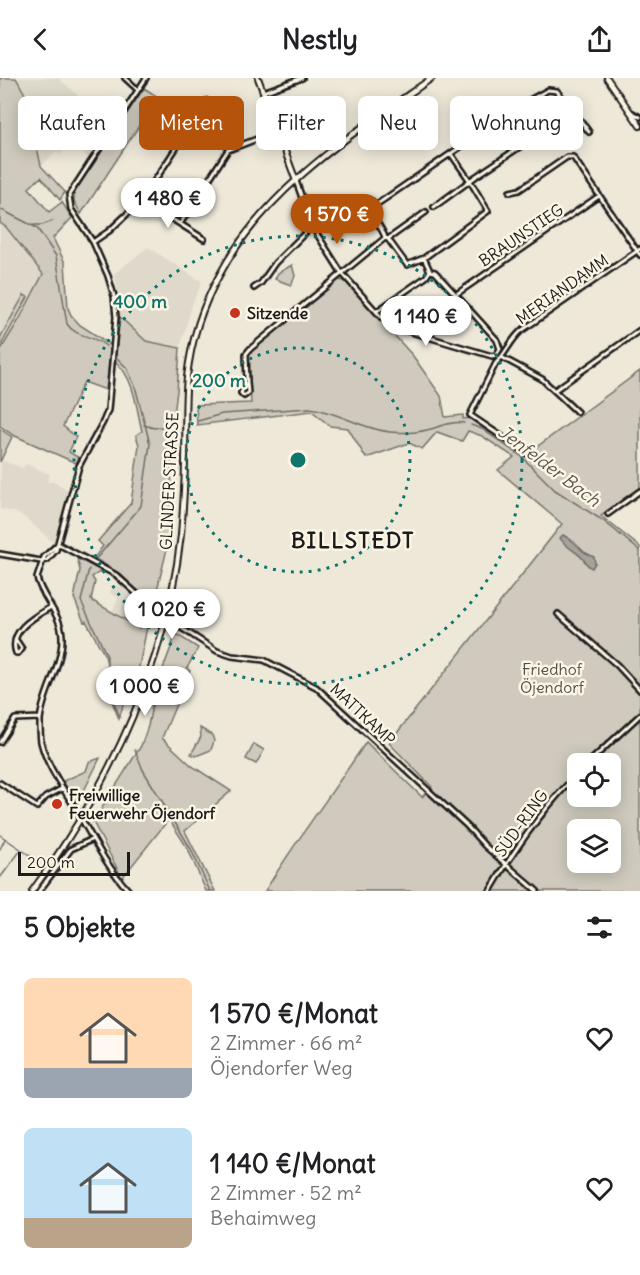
<!DOCTYPE html>
<html lang="de">
<meta charset="utf-8">
<style>
body{margin:0;font-family:Delius,sans-serif;background:#f6f6f6;color:#202124;height:100vh;display:flex;flex-direction:column;font-size:22px;white-space:nowrap}
*{box-sizing:border-box;margin:0}
p{font-size:20px;color:#757577}
.icon{flex:none;width:33px;height:33px;fill:none;stroke:currentColor;stroke-width:2;stroke-linecap:round;stroke-linejoin:round}
.map{position:relative;height:813px;overflow:hidden}
.side{display:flex;flex-direction:column;background:#fff;flex:1}
.side>*{flex:none}
.top-card{position:absolute;left:18px;top:18px;width:604px;height:54px;display:flex;gap:12px}
.buttons{position:absolute;left:567px;top:675px;display:grid;gap:12px}
.buttons a{display:grid;place-items:center;width:54px;height:54px;border-radius:9px;background:#fff;box-shadow:0 3px 15px #0003;font-size:30px}
.scale{position:absolute;left:18px;bottom:15px;width:112px;box-sizing:border-box;padding-left:6px;border:3px solid #1c1c1c;border-top:0;font-size:16px;line-height:21px;white-space:nowrap;color:#1c1c1c;-webkit-text-stroke:4px #fcf5e5;paint-order:stroke}
.price{position:absolute;translate:-50% -51px;padding:0 14px;border-radius:21px;background:#fff;color:#222;font-size:20px;line-height:39px;filter:drop-shadow(0 2px 3px #0008)}
.price::after{content:'';position:absolute;left:50%;top:36px;width:18px;height:14px;margin-left:-9px;background:inherit;clip-path:polygon(0 0,100% 0,50% 100%)}
.price.active{background:#b45309;color:#fff}
ul{padding:0;list-style:none}
li{display:flex;align-items:center;gap:18px;height:150px;padding:0 24px}
li span{display:grid;place-items:center;flex:none;width:168px;height:120px;border-radius:9px;color:#555}
li>.icon{margin-inline-start:auto}
span .icon{width:72px;height:72px;fill:#fffc;stroke-width:1}
li b{font-size:26px}
h2{display:flex;justify-content:space-between;align-items:center;height:72px;padding:0 24px;font-size:26px}
.tag{padding:0 21px;border-radius:9px;background:#fff;box-shadow:0 3px 15px #0003;font-size:21px;line-height:54px}
.tag.active{background:#b45309;color:#fff}
header{display:flex;justify-content:space-between;align-items:center;height:78px;padding:0 24px;background:#fff;font-size:27px;font-weight:700}
.map>svg:first-child{display:block}
.built{fill:#ded9cb}
.green{fill:#cfcabd;stroke:#76736c;stroke-width:1.5;fill-rule:evenodd}
.water{fill:#a7a299;stroke:#6f6c67;stroke-width:1.5}
.lines{fill:none;stroke-linecap:round;stroke-linejoin:round}
.stream{stroke:#6f6c67;stroke-width:1.5}
.street-casing{stroke:#1c1c1c;stroke-width:8}
.secondary-casing{stroke:#1c1c1c;stroke-width:8}
.street{stroke:#fcf5e5;stroke-width:3}
.secondary{stroke:#fcf5e5;stroke-width:4}
.ring{fill:none;stroke:#0f766e;stroke-width:3;stroke-dasharray:3 6}
.poi-dot{fill:#c8321e;stroke:#fcf5e5;stroke-width:2}
.labels{text-anchor:middle;stroke-width:5;stroke-linejoin:round;paint-order:stroke}
.street-label{font-size:16px;fill:#1c1c1c;stroke:#fcf5e5}
.poi-label{font-size:16px;font-weight:bold;fill:#1c1c1c;stroke:#fcf5e5;text-anchor:start}
.park-label{font-size:16px;fill:#52504c;stroke:#fcf5e5}
.water-label{font-size:18px;font-style:italic;fill:#5b5854;stroke:#fcf5e5}
.district-label{font-size:22px;font-weight:bold;letter-spacing:1.5px;fill:#1c1c1c;stroke:#fcf5e5}
.centre{fill:#0f766e;stroke:#fcf5e5;stroke-width:3}
.ring-label{font-size:18px;text-anchor:middle;font-weight:bold;fill:#0f766e;stroke:#fcf5e5;stroke-width:5;stroke-linejoin:round;paint-order:stroke}
</style>
<header><svg class="icon" aria-label="back" viewBox="0 0 24 24"><path d="M15 5l-7 7 7 7"/></svg>Nestly<svg class="icon" aria-label="share" viewBox="0 0 24 24"><path d="M12 15V3M7 8l5-5 5 5M5 13v7h14v-7"/></svg></header>
<div class="map">
<svg width="640" height="813" viewBox="0 0 640 813">
<rect width="100%" height="100%" fill="#eee8d9"/>
<filter id="ink" filterUnits="userSpaceOnUse"><feTurbulence type="fractalNoise" baseFrequency=".0167" numOctaves="2"/><feDisplacementMap in="SourceGraphic" scale="12" xChannelSelector="R" yChannelSelector="G"/><feConvolveMatrix kernelMatrix="1 2 1 2 8 2 1 2 1" color-interpolation-filters="sRGB"/></filter>
<g filter="url(#ink)">
<path class="built" d="M 16,0 L 59,0 L 93,32 L 85,43 L 101,60 L 88,80 L 70,63 L 60,77 L 56,73 L 41,88 L 26,18 Z
M 0,145 L 5,149 L 43,196 L 19,242 L 0,273 Z
M 148,169 L 202,204 L 193,224 L 180,270 L 146,263 L 120,239 L 119,217 L 114,196 Z
M 1,382 L 23,390 L 26,386 L 50,396 L 47,404 L 53,404 L 69,412 L 59,451 L 53,464 L 24,439 L 14,434 L 0,431 Z
M 117,507 L 120,509 L 121,507 L 150,535 L 149,539 L 140,550 L 112,535 L 118,519 L 111,516 L 110,514 L 112,510 Z"/>
<path class="green" d="M 0,0 L 16,0 L 26,18 L 41,88 L 65,114 L 60,122 L 41,99 L 29,110 L 49,134 L 62,124 L 72,140 L 53,160 L 65,185 L 68,230 L 71,237 L 80,247 L 111,267 L 106,312 L 84,304 L 63,348 L 76,359 L 69,374 L 79,380 L 76,385 L 13,357 L 0,348 L 0,273 L 19,242 L 43,196 L 6,149 L 0,145 Z
M 144,10 L 158,19 L 81,136 L 74,123 L 75,113 Z
M 292,187 L 295,198 L 291,207 L 275,201 L 278,195 Z
M 337,202 L 345,203 L 413,278 L 441,318 L 445,339 L 463,337 L 463,341 L 473,340 L 527,376 L 640,293 L 640,410 L 601,438 L 640,469 L 640,813 L 265,813 C 296,762 333,714 366,664 L 422,719 L 432,709 L 389,665 L 562,446 L 498,392 L 514,379 L 482,358 L 468,353 L 462,363 L 437,354 L 422,371 L 409,365 L 366,380 L 348,350 L 330,348 L 312,333 L 197,347 L 196,327 L 251,325 L 248,279 L 251,273 ZM 578,686 L 610,686 L 610,718 L 578,718 ZM 578,752 L 610,752 L 610,784 L 578,784 Z
M 24,217 L 28,219 L 0,269 L 0,260 Z
M 120,239 L 146,263 L 180,270 L 177,313 L 172,352 L 171,439 L 169,463 L 154,524 L 141,516 L 119,495 L 94,480 L 103,468 L 98,463 L 131,425 L 139,367 L 136,357 L 142,353 C 136,329 135,301 115,283 Z
M 0,351 L 12,359 L 0,384 Z
M 77,480 L 101,493 L 92,499 L 95,504 L 91,522 L 139,550 L 149,539 L 137,599 L 127,614 L 119,641 L 105,606 L 107,586 L 105,578 L 86,543 L 84,544 L 74,520 L 80,492 Z
M 176,556 L 198,570 L 187,590 L 190,593 L 162,660 L 192,688 L 231,713 L 185,753 L 215,813 L 206,813 L 188,771 L 169,741 L 122,800 L 93,744 L 141,668 L 148,648 L 155,612 Z
M 200,650 L 212,657 L 214,663 L 211,672 L 196,678 L 191,676 L 201,659 Z
M 254,666 L 264,672 L 256,686 L 246,681 Z
M 100,680 L 77,727 L 63,703 L 86,693 L 89,684 Z"/>
<path class="water" d="M 563,457 L 573,463 L 584,474 L 594,479 L 595,485 L 592,490 C 586,488 587,485 582,480 C 575,472 565,469 560,460 Z"/>
<g class="lines">
<path class="stream" d="M 0,131 L 37,150 L 56,178 L 67,246 C 76,260 94,257 106,268
M 34,147 L 42,147 L 53,143
M 198,343 L 222,336 L 309,330 C 337,333 361,351 390,354 C 402,355 415,355 427,352 C 439,349 451,343 464,345
M 144,347 L 154,350 L 173,347
M 471,347 L 482,351 L 522,379 L 555,412 L 605,444 L 640,473
M 95,482 L 141,428 L 150,366 L 135,308 L 127,290 L 117,280
M 89,491 L 81,523 L 107,578 L 107,608 L 120,639
M 135,672 L 143,692 L 191,771 L 210,813
M 0,757 L 35,781
M 0,771 L 5,761
M 0,800 L 21,772"/>
<g class="street-casing">
<path id="street" d="M 125,0 L 138,12
M 263,14 L 302,0
M 631,34 L 640,39
M 194,44 L 231,70
M 451,76 L 470,103 L 488,133 L 424,180 L 407,187 L 388,161 L 385,160 C 383,149 372,142 371,132 L 373,129 L 526,24 L 548,12 L 557,13 L 568,28 L 568,33 L 575,35 L 589,54
M 296,103 L 312,148 L 341,194 L 382,240 L 401,251 L 492,278 L 496,277 L 500,271 L 497,262 L 435,194 L 430,193 L 426,199 L 377,233
M 510,114 L 519,112 L 567,79 L 573,79 L 640,177
M 142,122 L 204,161
M 434,129 L 475,99 L 554,46 L 566,37 L 568,33
M 180,146 L 228,72 L 278,53
M 93,164 L 109,153 L 142,122 L 207,23
M 424,180 L 430,193
M 254,210 L 261,205 L 275,185 L 312,148
M 458,215 L 599,118
M 503,280 L 542,301 L 577,334
M 247,304 L 248,315 L 244,318 L 241,315 L 247,304 L 246,276 L 250,271 L 385,160 L 388,161 L 426,134
M 555,312 L 640,252
M 532,379 L 470,337 L 496,285 C 505,277 510,263 521,253 L 640,171
M 608,436 L 640,413
M 58,466 L 116,497 L 158,535 L 217,573 L 232,578 L 264,582 L 316,609 L 467,748 L 485,768 L 537,813
M 58,466 L 44,479 L 37,500 C 42,520 61,536 62,558 C 63,587 43,613 40,642 C 40,649 40,657 41,664 C 47,689 64,711 77,733 C 93,761 107,789 129,813
M 0,476 L 41,483
M 41,483 L 47,482 L 56,472 L 79,388 L 103,344 L 108,332 L 116,239 L 114,218 L 108,198 L 93,164 L 71,131 L 69,117 L 146,0
M 558,536 L 617,587 L 640,612
M 16,562 L 22,571 L 18,575 L 16,575 C 8,552 36,538 51,529
M 0,664 L 15,641 L 40,640
M 587,686 L 640,637
M 0,705 L 37,729 L 46,719 L 63,710
M 39,813 L 71,771 L 93,761
M 490,813 C 515,770 543,731 578,695"/>
</g>
<g class="secondary-casing">
<path id="secondary" d="M 258,0 L 296,103
M 607,0 L 640,48
M 32,813 C 110,707 166,588 181,457 C 183,431 185,406 185,380 C 186,354 184,326 187,299 C 191,263 202,228 220,196 C 266,110 354,55 432,0"/>
</g>
<use href="#street" class="street"/>
<use href="#secondary" class="secondary"/>
</g>
</g>
<g class="ring">
<circle cx="298" cy="382" r="112"/>
<circle cx="298" cy="382" r="224"/>
</g>
<g class="poi-dot">
<circle cx="235" cy="235" r="6"/>
<circle cx="57" cy="726" r="6"/>
</g>
<g class="labels">
<g class="street-label">
<text transform="translate(521 157) rotate(-34)" y="6">BRAUNSTIEG</text>
<text transform="translate(562 211) rotate(-35)" y="6">MERIANDAMM</text>
<text transform="translate(169 403) rotate(-87)" y="6">GLINDER STRASSE</text>
<text transform="translate(363 636) rotate(43)" y="6">MATTKAMP</text>
<text transform="translate(521 745) rotate(-54)" y="6">SÜD-RING</text>
</g>
<g class="poi-label">
<text x="247" y="241">Sitzende</text>
<text x="69" y="723">Freiwillige<tspan x="69" dy="18">Feuerwehr Öjendorf</tspan></text>
</g>
<g class="park-label">
<text x="552" y="597">Friedhof<tspan x="552" dy="18">Öjendorf</tspan></text>
</g>
<g class="water-label">
<text transform="translate(549 388) rotate(37)" y="6">Jenfelder Bach</text>
</g>
<g class="district-label">
<text x="353" y="470">BILLSTEDT</text>
</g>
</g>
<circle cx="298" cy="382" r="9" class="centre"/>
<g class="ring-label">
<text x="140" y="230">400 m</text>
<text x="219" y="309">200 m</text>
</g>
</svg>
<div class="buttons">
<a><svg class="icon" aria-label="locate" viewBox="0 0 24 24"><circle cx="12" cy="12" r="6"/><path d="M12 2v4M12 18v4M2 12h4M18 12h4"/></svg></a>
<a><svg class="icon" aria-label="layers" viewBox="0 0 24 24"><path d="M12 4l9 5-9 5-9-5zM3 14l9 5 9-5"/></svg></a>
</div>
<div class="scale">200 m</div>
<b class="price" style="left:168px;top:151px">1 480 €</b>
<b class="price active" style="left:337px;top:167px">1 570 €</b>
<b class="price" style="left:426px;top:269px">1 140 €</b>
<b class="price" style="left:172px;top:562px">1 020 €</b>
<b class="price" style="left:145px;top:639px">1 000 €</b>
<div class="top-card">
<a class="tag">Kaufen</a>
<a class="tag active">Mieten</a>
<a class="tag">Filter</a>
<a class="tag">Neu</a>
<a class="tag">Wohnung</a>
</div>
</div>
<section class="side">
<h2>5 Objekte<svg class="icon" aria-label="filters" viewBox="0 0 24 24"><path d="M4 7h16M4 17h16"/><circle cx="9" cy="7" r="2"/><circle cx="15" cy="17" r="2"/></svg></h2>
<ul>
<li><span style="background:linear-gradient(#ffd9b3 75%,#9aa5b1 0)"><svg class="icon" aria-label="home" viewBox="0 0 24 24"><path d="M3 11l9-7 9 7M6 9v11h12V9"/></svg></span><div><b>1 570 €/Monat</b><p>2 Zimmer · 66 m²</p><p>Öjendorfer Weg</p></div><svg class="icon" aria-label="heart" viewBox="0 0 24 24"><path d="M12 20l-8-8c-3-5 5-10 8-4 3-6 11-1 8 4z"/></svg></li>
<li><span style="background:linear-gradient(#bfe0f5 75%,#b9a48a 0)"><svg class="icon" aria-label="home" viewBox="0 0 24 24"><path d="M3 11l9-7 9 7M6 9v11h12V9"/></svg></span><div><b>1 140 €/Monat</b><p>2 Zimmer · 52 m²</p><p>Behaimweg</p></div><svg class="icon" aria-label="heart" viewBox="0 0 24 24"><path d="M12 20l-8-8c-3-5 5-10 8-4 3-6 11-1 8 4z"/></svg></li>
</ul>
</section>
